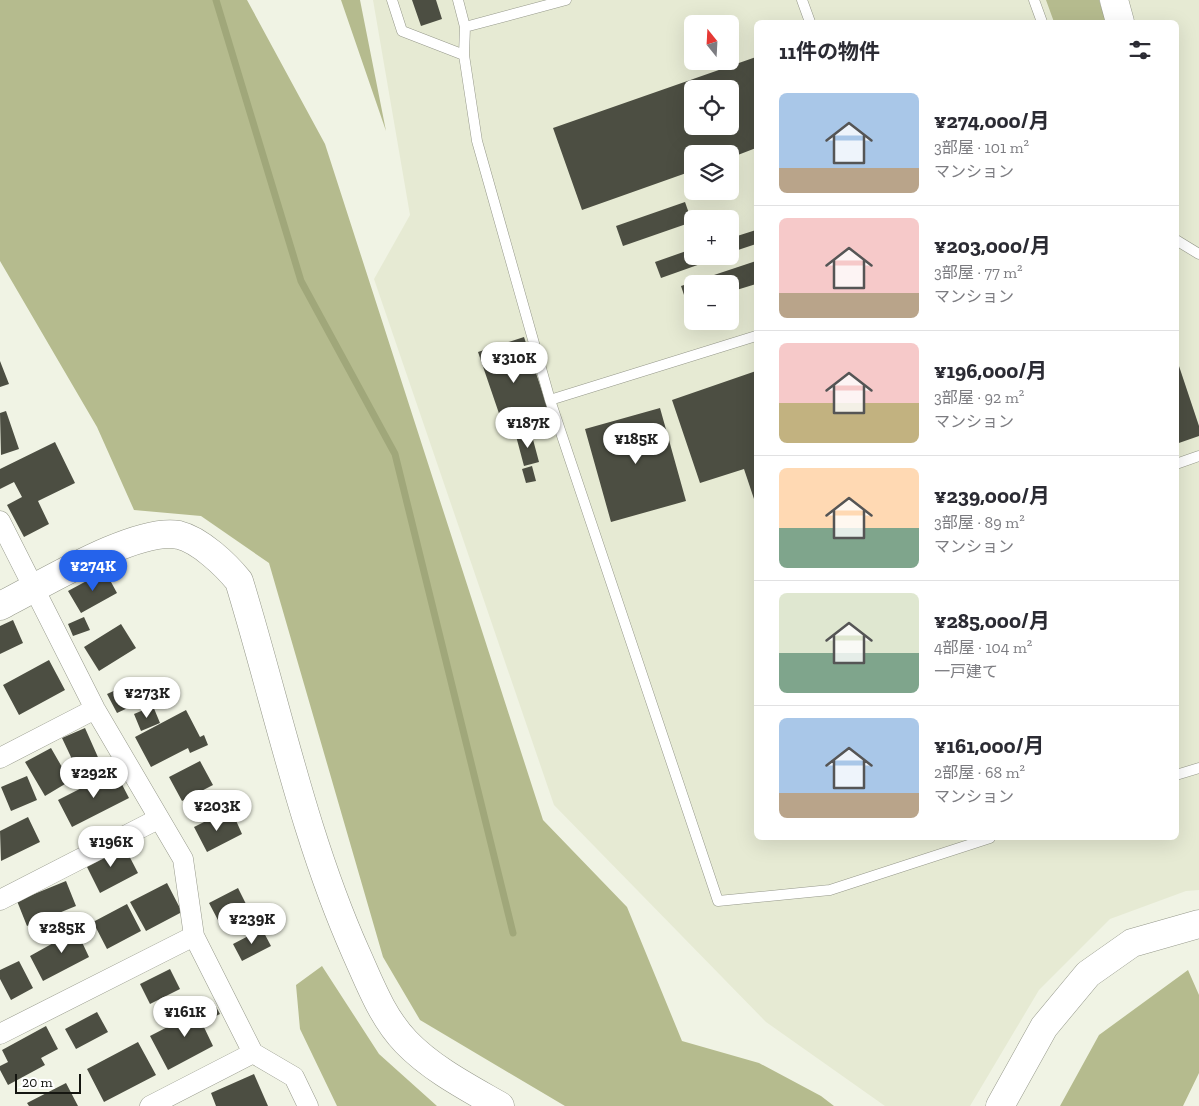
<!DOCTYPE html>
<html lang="ja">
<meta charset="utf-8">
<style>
body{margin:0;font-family:"Zilla Slab","Noto Sans JP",serif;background:#f7f7f7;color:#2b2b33;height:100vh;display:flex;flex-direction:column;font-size:19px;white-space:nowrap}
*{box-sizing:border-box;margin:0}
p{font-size:16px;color:#7c7c81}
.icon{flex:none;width:28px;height:28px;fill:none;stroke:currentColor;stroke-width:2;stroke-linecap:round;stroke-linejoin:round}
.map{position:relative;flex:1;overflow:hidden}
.panel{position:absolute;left:754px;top:20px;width:425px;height:820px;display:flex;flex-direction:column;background:#fff;border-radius:8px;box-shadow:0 5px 20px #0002}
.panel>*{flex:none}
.needle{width:32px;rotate:342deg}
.tools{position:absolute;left:684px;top:15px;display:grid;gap:10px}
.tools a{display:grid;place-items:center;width:55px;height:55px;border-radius:8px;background:#fff;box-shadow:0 5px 20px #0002;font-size:25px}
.scale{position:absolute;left:15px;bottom:12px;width:66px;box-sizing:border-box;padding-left:5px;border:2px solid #151611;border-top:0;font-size:14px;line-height:18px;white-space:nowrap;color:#151611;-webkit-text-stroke:4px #fff;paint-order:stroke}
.price{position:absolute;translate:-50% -42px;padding:0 11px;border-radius:18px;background:#fff;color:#222;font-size:16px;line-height:32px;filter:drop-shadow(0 1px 2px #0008)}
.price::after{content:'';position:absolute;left:50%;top:30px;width:15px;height:11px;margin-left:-8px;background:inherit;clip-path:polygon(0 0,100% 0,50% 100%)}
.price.current{background:#2563eb;color:#fff}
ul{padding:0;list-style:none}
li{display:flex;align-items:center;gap:15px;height:125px;padding:0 25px}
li+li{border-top:1px solid #e1e1e2}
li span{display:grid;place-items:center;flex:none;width:140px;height:100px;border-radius:8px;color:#555}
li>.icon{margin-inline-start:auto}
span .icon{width:60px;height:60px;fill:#fffc;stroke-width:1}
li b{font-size:21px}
h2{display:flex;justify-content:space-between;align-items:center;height:60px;padding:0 25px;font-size:21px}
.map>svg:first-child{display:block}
.built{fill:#e6ead3;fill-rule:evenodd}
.forest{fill:#b5bb8e}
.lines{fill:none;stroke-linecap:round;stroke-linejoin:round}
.stream{stroke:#a0a77a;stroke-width:7}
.building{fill:#4c4e42;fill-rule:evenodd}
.lane-casing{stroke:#95988a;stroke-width:11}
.street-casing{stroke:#95988a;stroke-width:21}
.secondary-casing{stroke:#95988a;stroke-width:29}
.lane{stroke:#fff;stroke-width:10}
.street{stroke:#fff;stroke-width:20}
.secondary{stroke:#fff;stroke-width:28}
</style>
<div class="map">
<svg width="1199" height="1106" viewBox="0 0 1199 1106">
<rect width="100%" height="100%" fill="#f0f3e4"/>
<path class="built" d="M 373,0 L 1199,0 L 1199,890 L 1186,891 L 1110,919 L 1039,990 L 970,1106 L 885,1106 L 766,1022 L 554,805 L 374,279 L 410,215 ZM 756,22 L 1176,22 L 1176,838 L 756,838 ZM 692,24 L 730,24 L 730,61 L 692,61 ZM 692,89 L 730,89 L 730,126 L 692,126 ZM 692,154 L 730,154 L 730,191 L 692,191 ZM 692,219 L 730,219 L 730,256 L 692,256 ZM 692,284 L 730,284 L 730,321 L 692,321 Z"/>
<path class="forest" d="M 0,0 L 247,0 L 325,144 L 543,820 L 627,907 L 682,1041 L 759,1063 L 821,1096 L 834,1106 L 565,1106 L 420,1020 L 383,957 L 269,563 L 201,516 L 134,510 L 97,427 L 0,261 Z
M 341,0 L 360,0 L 386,131 Z
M 1046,0 L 1099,0 L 1106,22 L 1054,22 Z
M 322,966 L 379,1054 L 437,1106 L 337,1106 L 300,1029 L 296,985 Z
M 1188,970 L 1199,995 L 1199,1073 L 1183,1106 L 1060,1106 L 1099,1035 Z"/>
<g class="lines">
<path class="stream" d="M 216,0 L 301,281 L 395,454 L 513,933"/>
</g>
<path class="building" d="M 412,0 L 436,0 L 442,19 L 421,26 Z
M 756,57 L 756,148 L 730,158 L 730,154 L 692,154 L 692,171 L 582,210 L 553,128 ZM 692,89 L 730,89 L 730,126 L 692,126 Z
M 685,202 L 692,222 L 623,246 L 616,226 Z
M 756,230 L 756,244 L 738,250 L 734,237 Z
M 730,232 L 737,251 L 730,253 Z
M 692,249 L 692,256 L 720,257 L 661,278 L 655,262 Z
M 756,261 L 756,284 L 730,292 L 730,284 L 692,284 L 692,305 L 688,307 L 681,286 Z
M 524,337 L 550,415 L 505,431 L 478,352 Z
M 1177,360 L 1199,426 L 1199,436 L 1176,444 Z
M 0,361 L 9,384 L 0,387 Z
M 756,371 L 756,505 L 744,469 L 700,483 L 672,400 Z
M 660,408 L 686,501 L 611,522 L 585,429 Z
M 6,411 L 19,449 L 1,455 L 0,413 Z
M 531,432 L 539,462 L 524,466 L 516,436 Z
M 55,442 L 75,483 L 38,501 L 49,524 L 24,537 L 7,505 L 22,497 L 14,482 L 0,489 L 0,469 Z
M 532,466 L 536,481 L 526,483 L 522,469 Z
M 105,571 L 117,593 L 81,613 L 68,591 Z
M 84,617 L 90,630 L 73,636 L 68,624 Z
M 13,620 L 23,643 L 0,654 L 0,626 Z
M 121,624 L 136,648 L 99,671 L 84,647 Z
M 49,660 L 65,690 L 19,715 L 3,685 Z
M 138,680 L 147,699 L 117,713 L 107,694 Z
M 153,706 L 160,723 L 141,731 L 134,714 Z
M 186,710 L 200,737 L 204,735 L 208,745 L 190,753 L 188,748 L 151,767 L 135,737 Z
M 85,728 L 101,764 L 79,774 L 62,738 Z
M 51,748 L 70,781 L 45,796 L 25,762 Z
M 200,761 L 213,785 L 182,801 L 169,777 Z
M 115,771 L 129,798 L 72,827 L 58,800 Z
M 27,776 L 37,800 L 11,811 L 1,787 Z
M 216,816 L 220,824 L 234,816 L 242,834 L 207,852 L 194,827 Z
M 28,817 L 40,842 L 1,861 L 0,831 Z
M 123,844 L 138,873 L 100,893 L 85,863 Z
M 66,881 L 76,906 L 27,926 L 17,901 Z
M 167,883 L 182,912 L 146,931 L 130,902 Z
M 238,888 L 247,906 L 219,922 L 209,903 Z
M 127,904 L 141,931 L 107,949 L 93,922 Z
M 89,923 L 94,933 L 81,940 L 89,957 L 43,981 L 30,956 Z
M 262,929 L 271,946 L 242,961 L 233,944 Z
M 19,961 L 33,988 L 11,1000 L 0,979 L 0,970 Z
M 170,969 L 180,989 L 150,1004 L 140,984 Z
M 214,1003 L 220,1014 L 202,1023 L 213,1046 L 168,1070 L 150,1036 Z
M 97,1012 L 108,1032 L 76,1049 L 65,1029 Z
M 46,1026 L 58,1049 L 41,1058 L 45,1065 L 8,1085 L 0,1070 L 0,1066 L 8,1062 L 2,1050 Z
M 138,1042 L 156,1075 L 104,1102 L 87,1069 Z
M 254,1074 L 268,1106 L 216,1106 L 211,1093 Z
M 66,1083 L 78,1106 L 29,1106 L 27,1103 Z"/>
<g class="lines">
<g class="lane-casing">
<path id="lane" d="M 392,0 L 402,31 L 464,55
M 458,0 L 465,27 L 464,55 L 477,141 L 550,400 L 718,901 L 830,890 L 990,838
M 802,0 L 810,22
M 1034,0 L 1042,22
M 465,27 L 566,0
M 1176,240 L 1199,254
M 550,400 L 756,336
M 1176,464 L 1199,456
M 1176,775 L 1199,768"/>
</g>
<g class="street-casing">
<path id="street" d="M 0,521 L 95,709 L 183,859 L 194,936 L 253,1053 L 294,1077 L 308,1106
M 0,758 L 95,709
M 0,900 L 158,819
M 0,1034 L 194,936
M 150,1106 L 253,1053"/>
</g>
<g class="secondary-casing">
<path id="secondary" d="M 1114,0 L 1120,22
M 0,606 C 40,586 137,526 179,535 C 200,540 226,565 239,581 C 277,705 303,834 356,953 C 370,984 382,1017 406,1042 C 432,1069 467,1087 500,1106
M 1000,1106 L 1044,1027 L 1088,974 L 1132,943 L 1199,924"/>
</g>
<use href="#lane" class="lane"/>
<use href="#street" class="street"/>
<use href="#secondary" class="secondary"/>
</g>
</svg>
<div class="tools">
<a><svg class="needle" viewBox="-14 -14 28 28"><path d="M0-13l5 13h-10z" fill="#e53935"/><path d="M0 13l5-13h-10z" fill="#7c7c81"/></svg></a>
<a><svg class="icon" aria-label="locate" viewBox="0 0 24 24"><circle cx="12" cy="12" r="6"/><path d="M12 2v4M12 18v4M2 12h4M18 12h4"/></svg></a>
<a><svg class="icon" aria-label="layers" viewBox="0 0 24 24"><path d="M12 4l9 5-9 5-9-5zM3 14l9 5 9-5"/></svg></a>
<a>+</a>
<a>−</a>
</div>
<div class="scale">20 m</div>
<b class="price" style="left:514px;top:384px">¥310K</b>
<b class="price" style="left:528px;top:449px">¥187K</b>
<b class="price" style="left:636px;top:465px">¥185K</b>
<b class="price current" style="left:93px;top:592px">¥274K</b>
<b class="price" style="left:147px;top:719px">¥273K</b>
<b class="price" style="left:94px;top:799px">¥292K</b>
<b class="price" style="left:217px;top:832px">¥203K</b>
<b class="price" style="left:111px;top:868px">¥196K</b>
<b class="price" style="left:252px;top:945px">¥239K</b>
<b class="price" style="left:62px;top:954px">¥285K</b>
<b class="price" style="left:185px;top:1038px">¥161K</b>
<section class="panel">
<h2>11件の物件<svg class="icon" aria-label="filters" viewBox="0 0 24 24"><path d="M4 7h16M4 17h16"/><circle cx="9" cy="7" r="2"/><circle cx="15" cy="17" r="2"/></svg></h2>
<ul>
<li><span style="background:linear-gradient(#a9c7e8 75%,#b9a48a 0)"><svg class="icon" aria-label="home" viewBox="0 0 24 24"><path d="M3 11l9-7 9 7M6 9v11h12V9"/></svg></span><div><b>¥274,000/月</b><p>3部屋 · 101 m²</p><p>マンション</p></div></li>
<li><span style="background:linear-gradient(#f6c9c9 75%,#b9a48a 0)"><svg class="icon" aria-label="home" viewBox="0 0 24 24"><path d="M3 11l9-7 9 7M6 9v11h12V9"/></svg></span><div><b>¥203,000/月</b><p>3部屋 · 77 m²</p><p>マンション</p></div></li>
<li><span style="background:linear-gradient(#f6c9c9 60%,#c2b280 0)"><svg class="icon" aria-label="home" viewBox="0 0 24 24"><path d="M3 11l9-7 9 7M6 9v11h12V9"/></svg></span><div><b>¥196,000/月</b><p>3部屋 · 92 m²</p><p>マンション</p></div></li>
<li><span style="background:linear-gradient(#ffd9b3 60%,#7fa58c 0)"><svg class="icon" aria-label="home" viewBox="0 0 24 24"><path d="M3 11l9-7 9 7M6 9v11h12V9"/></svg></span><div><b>¥239,000/月</b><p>3部屋 · 89 m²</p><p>マンション</p></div></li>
<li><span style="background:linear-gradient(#dfe7d0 60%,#7fa58c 0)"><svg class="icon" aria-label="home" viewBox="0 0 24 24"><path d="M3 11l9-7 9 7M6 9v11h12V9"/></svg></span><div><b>¥285,000/月</b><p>4部屋 · 104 m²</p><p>一戸建て</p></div></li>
<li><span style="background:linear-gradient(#a9c7e8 75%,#b9a48a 0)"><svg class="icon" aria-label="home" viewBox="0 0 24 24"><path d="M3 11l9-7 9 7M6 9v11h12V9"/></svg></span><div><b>¥161,000/月</b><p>2部屋 · 68 m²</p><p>マンション</p></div></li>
</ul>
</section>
</div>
